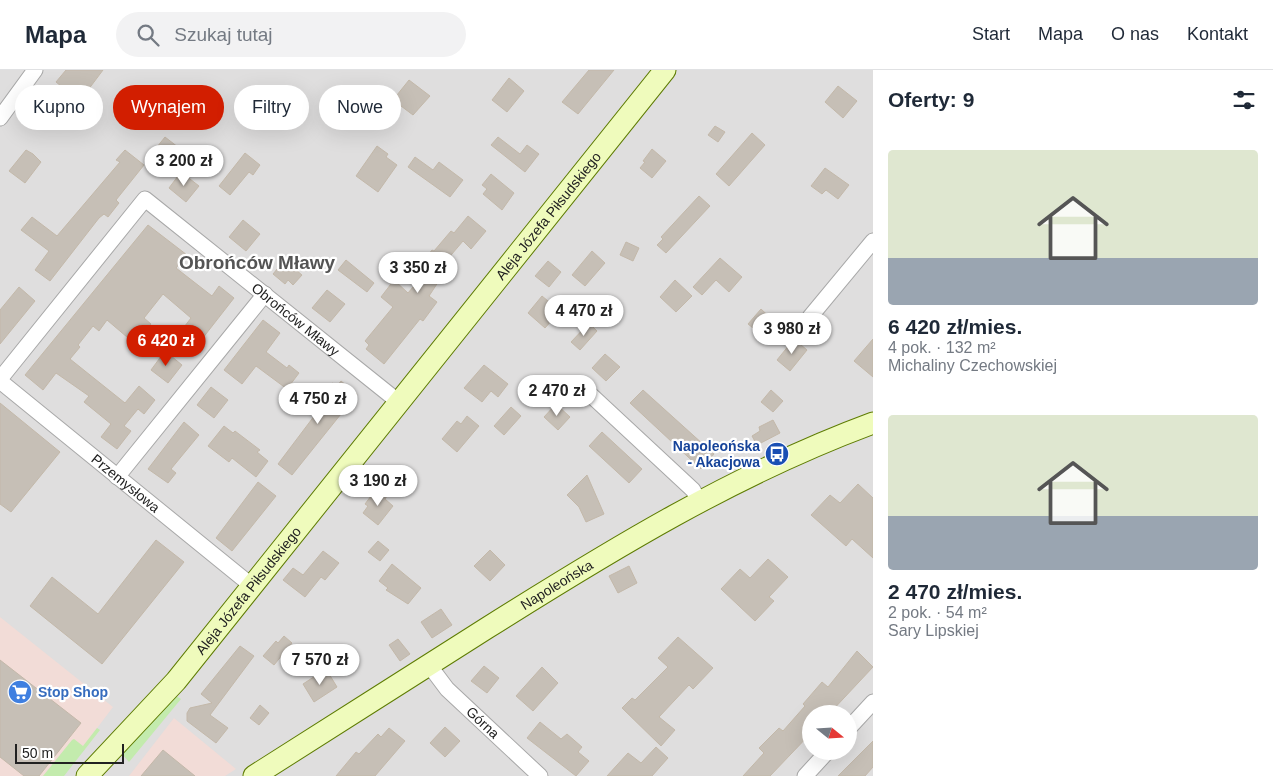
<!DOCTYPE html>
<html lang="pl">
<meta charset="utf-8">
<style>
body{margin:0;font-family:Arial,sans-serif;background:#f2f2f3;color:#1f2937;height:100vh;display:flex;flex-direction:column;font-size:19px;white-space:nowrap}
*{box-sizing:border-box;margin:0}
p{font-size:16px;color:#747a83}
.icon{flex:none;width:28px;height:28px;fill:none;stroke:currentColor;stroke-width:2;stroke-linecap:round;stroke-linejoin:round}
.map{position:relative;flex:1;overflow:hidden}
.panel{display:flex;flex-direction:column;background:#fff;width:400px}
.panel>*{flex:none}
.banner{position:absolute;left:15px;top:15px;width:475px;height:45px;display:flex;gap:10px}
.needle{width:32px;rotate:108deg}
.controls{position:absolute;left:802px;top:635px;display:grid;gap:10px}
.controls a{display:grid;place-items:center;width:55px;height:55px;border-radius:50%;background:#fff;box-shadow:0 5px 20px #0002;font-size:25px}
.scale{position:absolute;left:15px;bottom:12px;width:109px;box-sizing:border-box;padding-left:5px;border:2px solid #212121;border-top:0;font-size:14px;line-height:18px;white-space:nowrap;color:#212121;-webkit-text-stroke:4px #fff;paint-order:stroke}
.price{position:absolute;translate:-50% -42px;padding:0 11px;border-radius:18px;background:#fff;color:#222;font-size:16px;line-height:32px;filter:drop-shadow(0 1px 2px #0008)}
.price::after{content:'';position:absolute;left:50%;top:30px;width:15px;height:11px;margin-left:-8px;background:inherit;clip-path:polygon(0 0,100% 0,50% 100%)}
.price.on{background:#d21e00;color:#fff}
ul{padding:0;list-style:none}
li{display:grid;align-content:center;gap:10px;height:265px;padding:0 15px}
li span{display:grid;place-items:center;height:155px;border-radius:5px;color:#555}
li>.icon{margin-inline-start:auto}
span .icon{width:90px;height:90px;fill:#fffc;stroke-width:1}
li b{font-size:21px}
h2{display:flex;justify-content:space-between;align-items:center;height:60px;padding:0 15px;font-size:21px}
.tag{padding:0 18px;border-radius:22px;background:#fff;box-shadow:0 5px 20px #0002;font-size:18px;line-height:45px}
.tag.on{background:#d21e00;color:#fff}
header{display:flex;align-items:center;gap:30px;box-sizing:border-box;height:70px;padding:0 25px;background:#fff;border-bottom:1px solid #e0e1e3}
header strong{font-size:24px}
nav{display:flex;gap:28px;margin-inline-start:auto;font-size:18px}
.search{width:350px;height:45px;background:#f2f2f3;display:flex;align-items:center;gap:12px;box-sizing:border-box;padding:0 18px;border-radius:28px;color:#747a83;font-size:19px}
main{display:flex;flex:1;min-height:0}
.map>svg:first-child{display:block}
.residential{fill:#dfdede;fill-rule:evenodd}
.commercial{fill:#f2dcd7}
.grass{fill:#c3ebad}
.building{fill:#c6bfb6;stroke:#c3b8a9}
.lines{fill:none;stroke-linecap:round;stroke-linejoin:round}
.street-casing{stroke:#a8a8a8;stroke-width:17}
.secondary-casing{stroke:#5e7c03;stroke-width:23}
.street{stroke:#fff;stroke-width:15}
.secondary{stroke:#effbbc;stroke-width:21}
.labels{text-anchor:middle;stroke-width:4.5;stroke-linejoin:round;paint-order:stroke}
.street-label{font-size:14px;fill:#212121;stroke:#fff}
.transit-label{font-size:14px;font-weight:bold;fill:#164399;stroke:#fff;text-anchor:end}
.shop-label{font-size:14px;font-weight:bold;fill:#366cbe;stroke:#fff;text-anchor:start}
.district-label{font-size:19px;font-weight:bold;fill:#545454;stroke:#fff}
</style>
<header>
<strong>Mapa</strong>
<div class="search"><svg class="icon" aria-label="search" viewBox="0 0 24 24"><circle cx="10" cy="10" r="6"/><path d="M15 15l6 6"/></svg>Szukaj tutaj</div>
<nav><a>Start</a><a>Mapa</a><a>O nas</a><a>Kontakt</a></nav>
</header>
<main>
<div class="map">
<svg width="873" height="706" viewBox="0 0 873 706">
<rect width="100%" height="100%" fill="#f1efe7"/>
<path class="residential" d="M 0,0 L 873,0 L 873,706 L 0,706 ZM 811,644 L 849,644 L 849,681 L 811,681 Z"/>
<path class="commercial" d="M 0,547 L 113,637 L 61,706 L 0,706 Z
M 174,648 L 236,699 L 225,706 L 129,706 Z"/>
<path class="grass" d="M 176,626 L 181,629 L 129,692 L 122,684 Z
M 97,658 L 100,660 L 64,706 L 43,706 L 72,670 L 74,669 L 83,676 Z"/>
<path class="building" d="M 66,0 L 103,0 L 85,24 L 87,27 L 79,37 L 75,34 L 70,40 L 53,26 L 61,16 L 56,12 Z
M 589,0 L 614,0 L 578,44 L 562,32 Z
M 509,8 L 524,21 L 507,42 L 492,30 Z
M 409,10 L 430,26 L 413,45 L 393,30 Z
M 838,16 L 857,31 L 843,48 L 825,32 Z
M 715,56 L 725,62 L 718,72 L 708,65 Z
M 752,63 L 765,75 L 729,116 L 716,104 Z
M 165,67 L 183,81 L 170,96 L 153,82 Z
M 498,67 L 520,84 L 527,75 L 539,84 L 525,102 L 491,75 Z
M 377,76 L 388,84 L 386,87 L 397,95 L 378,122 L 356,106 Z
M 652,79 L 666,91 L 652,108 L 640,98 L 645,92 L 643,91 Z
M 26,80 L 33,84 L 41,92 L 25,113 L 9,101 Z
M 125,80 L 144,95 L 116,130 L 119,133 L 108,147 L 104,144 L 99,148 L 50,211 L 35,200 L 49,181 L 21,160 L 32,147 L 57,166 L 120,92 L 116,90 Z
M 245,83 L 260,95 L 253,105 L 249,102 L 230,125 L 219,116 Z
M 415,87 L 433,100 L 439,92 L 463,110 L 450,127 L 408,97 Z
M 825,98 L 849,115 L 838,129 L 826,120 L 822,124 L 811,116 Z
M 181,102 L 199,116 L 186,132 L 169,118 Z
M 491,104 L 514,123 L 502,140 L 483,124 L 487,119 L 482,115 Z
M 699,126 L 710,136 L 666,183 L 657,175 L 663,169 L 661,167 Z
M 468,146 L 486,161 L 471,179 L 463,171 L 446,191 L 450,194 L 429,226 L 437,232 L 423,251 L 420,249 L 384,294 L 366,279 L 369,275 L 365,271 L 393,237 L 381,227 L 394,210 L 408,223 L 413,217 L 416,219 L 429,201 L 421,194 L 432,180 L 434,181 L 451,161 L 454,163 Z
M 243,150 L 260,164 L 246,181 L 229,167 Z
M 148,155 L 187,185 L 176,198 L 212,226 L 219,216 L 234,228 L 195,278 L 178,265 L 191,248 L 163,224 L 144,248 L 151,254 L 134,273 L 107,250 L 99,261 L 93,256 L 78,275 L 80,277 L 70,289 L 125,333 L 139,316 L 155,330 L 144,344 L 138,339 L 124,356 L 131,361 L 117,379 L 101,367 L 111,354 L 84,332 L 89,326 L 56,303 L 43,320 L 25,305 Z
M 626,172 L 639,178 L 633,191 L 620,185 Z
M 592,181 L 605,193 L 585,216 L 572,205 Z
M 287,187 L 299,197 L 296,200 L 302,205 L 293,215 L 288,210 L 285,214 L 273,204 Z
M 720,188 L 742,207 L 729,222 L 716,210 L 702,225 L 693,217 Z
M 346,190 L 374,213 L 367,222 L 338,200 Z
M 548,191 L 561,202 L 549,217 L 535,206 Z
M 675,210 L 692,226 L 676,242 L 660,227 Z
M 19,217 L 35,231 L 0,274 L 0,240 Z
M 327,220 L 345,234 L 330,252 L 312,238 Z
M 542,226 L 560,241 L 545,258 L 528,243 Z
M 761,239 L 775,252 L 763,266 L 748,254 Z
M 263,250 L 280,263 L 266,282 L 287,298 L 289,295 L 299,303 L 287,319 L 256,296 L 242,314 L 224,300 Z
M 589,253 L 597,261 L 580,280 L 571,272 Z
M 794,269 L 807,280 L 790,301 L 777,290 Z
M 873,269 L 873,307 L 854,291 Z
M 165,281 L 182,295 L 168,313 L 151,300 Z
M 605,284 L 620,297 L 606,311 L 592,298 Z
M 484,295 L 508,314 L 498,327 L 491,321 L 482,332 L 464,318 Z
M 341,311 L 357,324 L 292,405 L 278,394 L 321,337 L 316,333 L 332,313 L 337,316 Z
M 211,317 L 228,330 L 214,348 L 197,335 Z
M 643,320 L 714,384 L 701,399 L 630,333 Z
M 771,320 L 783,331 L 773,342 L 761,332 Z
M 0,333 L 60,382 L 11,442 L 0,434 Z
M 556,334 L 570,347 L 558,360 L 544,347 Z
M 511,337 L 521,346 L 504,365 L 494,356 Z
M 467,346 L 479,356 L 457,382 L 442,369 L 457,351 L 461,354 Z
M 773,350 L 780,363 L 757,375 L 752,366 L 760,361 L 759,357 Z
M 184,352 L 199,365 L 171,399 L 176,403 L 168,413 L 148,399 Z
M 224,356 L 233,363 L 235,361 L 260,380 L 257,382 L 268,391 L 256,407 L 232,388 L 229,392 L 208,376 Z
M 602,362 L 642,399 L 629,413 L 589,376 Z
M 587,405 L 604,444 L 586,452 L 579,437 L 567,425 Z
M 258,412 L 276,426 L 232,481 L 216,468 Z
M 858,414 L 873,428 L 873,488 L 852,469 L 846,476 L 811,445 L 830,425 L 840,433 Z
M 377,418 L 387,426 L 385,429 L 393,436 L 378,455 L 363,443 L 368,436 L 365,434 Z
M 156,470 L 184,492 L 102,594 L 30,536 L 52,507 L 98,544 Z
M 378,471 L 389,480 L 380,491 L 368,482 Z
M 490,480 L 505,495 L 490,511 L 474,496 Z
M 323,481 L 339,493 L 325,510 L 321,507 L 305,527 L 283,510 L 293,498 L 303,505 Z
M 768,489 L 788,507 L 769,527 L 774,531 L 755,551 L 721,519 L 740,499 L 750,508 Z
M 392,494 L 421,518 L 408,534 L 386,520 L 388,518 L 379,511 Z
M 629,496 L 637,513 L 618,523 L 609,506 Z
M 441,539 L 452,555 L 432,568 L 421,552 Z
M 284,566 L 292,573 L 274,595 L 263,586 L 276,571 L 278,573 Z
M 678,567 L 713,598 L 693,619 L 689,615 L 659,647 L 675,660 L 661,676 L 622,638 L 632,628 L 635,630 L 668,597 L 658,588 Z
M 398,569 L 410,584 L 400,591 L 389,575 Z
M 240,576 L 254,586 L 210,645 L 228,658 L 216,673 L 187,651 L 187,643 L 190,638 L 212,633 L 201,624 Z
M 857,581 L 873,597 L 829,644 L 811,644 L 811,663 L 770,706 L 743,706 L 764,683 L 759,678 L 779,658 L 783,661 L 805,636 L 803,634 L 822,612 L 828,617 Z
M 0,590 L 81,653 L 39,706 L 24,706 L 0,687 Z
M 484,596 L 499,608 L 487,623 L 471,611 Z
M 542,597 L 558,613 L 533,641 L 516,626 Z
M 326,599 L 337,617 L 314,632 L 303,614 Z
M 260,635 L 269,643 L 259,655 L 250,648 Z
M 540,652 L 561,669 L 567,664 L 582,677 L 578,682 L 589,691 L 576,706 L 527,668 Z
M 445,657 L 460,671 L 445,687 L 430,673 Z
M 389,658 L 405,671 L 375,706 L 336,706 L 356,682 L 359,684 L 378,664 L 381,667 Z
M 873,671 L 873,697 L 865,706 L 838,706 Z
M 656,677 L 668,688 L 652,706 L 607,706 L 628,683 L 641,693 Z
M 163,680 L 195,706 L 141,706 Z"/>
<g class="lines">
<g class="street-casing">
<g id="street">
<path d="M 0,48 L 35,0"/>
<path d="M 810,247 L 873,171"/>
<path id="s1" d="M 0,309 L 145,129 L 400,333"/>
<path id="s2" d="M 0,311 L 252,516"/>
<path d="M 579,314 L 693,420 L 699,431"/>
<path d="M 117,407 L 265,224"/>
<path id="s3" d="M 429,595 L 447,619 L 540,706"/>
<path d="M 849,658 L 873,632"/>
<path d="M 805,706 L 828,681"/>
</g>
</g>
<g class="secondary-casing">
<g id="secondary">
<path id="s4" d="M 87,706 L 176,611 L 665,0"/>
<path id="s5" d="M 254,706 C 332,657 409,607 487,558 C 611,480 735,404 873,353"/>
</g>
</g>
<use href="#street" class="street"/>
<use href="#secondary" class="secondary"/>
</g>
<defs>
<g id="bus-disc" transform="scale(1.25)"><circle r="9.5" fill="#1a4fb4" stroke="#fff"/><path d="M-5-6H5V4H4V6H2V4H-2V6H-4V4H-5ZM-3.5-4V0h7V-4ZM-3.5 1.2v1.5H-2V1.2ZM2 1.2v1.5H3.5V1.2Z" fill="#fff"/></g>
<g id="supermarket-disc" transform="scale(1.25)"><circle r="9.5" fill="#3f7fe0" stroke="#fff"/><path d="M-6-5.5h2.5l.6 2H6L4.5 2H-2.5L-4.4-4H-6ZM-1.5 3.2a1.3 1.3 0 1 0 .1 0ZM3 3.2a1.3 1.3 0 1 0 .1 0Z" fill="#fff"/></g>
</defs>
<g fill-rule="evenodd">
<use href="#bus-disc" x="777" y="384"/>
<use href="#supermarket-disc" x="20" y="622"/>
</g>
<g class="labels">
<g class="street-label">
<text dy="5" stroke="none"><textPath href="#s4" startOffset="726">Aleja Józefa Piłsudskiego</textPath></text>
<text dy="5" stroke="none"><textPath href="#s1" startOffset="424">Obrońców Mławy</textPath></text>
<text dy="5" stroke="none"><textPath href="#s2" startOffset="162">Przemysłowa</textPath></text>
<text dy="5" stroke="none"><textPath href="#s5" startOffset="358">Napoleońska</textPath></text>
<text dy="5" stroke="none"><textPath href="#s4" startOffset="246">Aleja Józefa Piłsudskiego</textPath></text>
<text dy="5" stroke="none"><textPath href="#s3" startOffset="79">Górna</textPath></text>
</g>
<g class="transit-label">
<text x="760" y="381">Napoleońska<tspan x="760" dy="16">- Akacjowa</tspan></text>
</g>
<g class="shop-label">
<text x="38" y="627">Stop Shop</text>
</g>
<g class="district-label">
<text x="257" y="199">Obrońców Mławy</text>
</g>
</g>
</svg>
<div class="controls">
<a><svg class="needle" viewBox="-14 -14 28 28"><path d="M0-13l5 13h-10z" fill="#e53935"/><path d="M0 13l5-13h-10z" fill="#747a83"/></svg></a>
</div>
<div class="scale">50 m</div>
<b class="price" style="left:184px;top:117px">3 200 zł</b>
<b class="price" style="left:418px;top:224px">3 350 zł</b>
<b class="price" style="left:584px;top:267px">4 470 zł</b>
<b class="price" style="left:792px;top:285px">3 980 zł</b>
<b class="price on" style="left:166px;top:297px">6 420 zł</b>
<b class="price" style="left:557px;top:347px">2 470 zł</b>
<b class="price" style="left:318px;top:355px">4 750 zł</b>
<b class="price" style="left:378px;top:437px">3 190 zł</b>
<b class="price" style="left:320px;top:616px">7 570 zł</b>
<div class="banner">
<a class="tag">Kupno</a>
<a class="tag on">Wynajem</a>
<a class="tag">Filtry</a>
<a class="tag">Nowe</a>
</div>
</div>
<section class="panel">
<h2>Oferty: 9<svg class="icon" aria-label="filters" viewBox="0 0 24 24"><path d="M4 7h16M4 17h16"/><circle cx="9" cy="7" r="2"/><circle cx="15" cy="17" r="2"/></svg></h2>
<ul>
<li><span style="background:linear-gradient(#dfe7d0 70%,#9aa5b1 0)"><svg class="icon" aria-label="home" viewBox="0 0 24 24"><path d="M3 11l9-7 9 7M6 9v11h12V9"/></svg></span><div><b>6 420 zł/mies.</b><p>4 pok. · 132 m²</p><p>Michaliny Czechowskiej</p></div></li>
<li><span style="background:linear-gradient(#dfe7d0 65%,#9aa5b1 0)"><svg class="icon" aria-label="home" viewBox="0 0 24 24"><path d="M3 11l9-7 9 7M6 9v11h12V9"/></svg></span><div><b>2 470 zł/mies.</b><p>2 pok. · 54 m²</p><p>Sary Lipskiej</p></div></li>
</ul>
</section>
</main>
